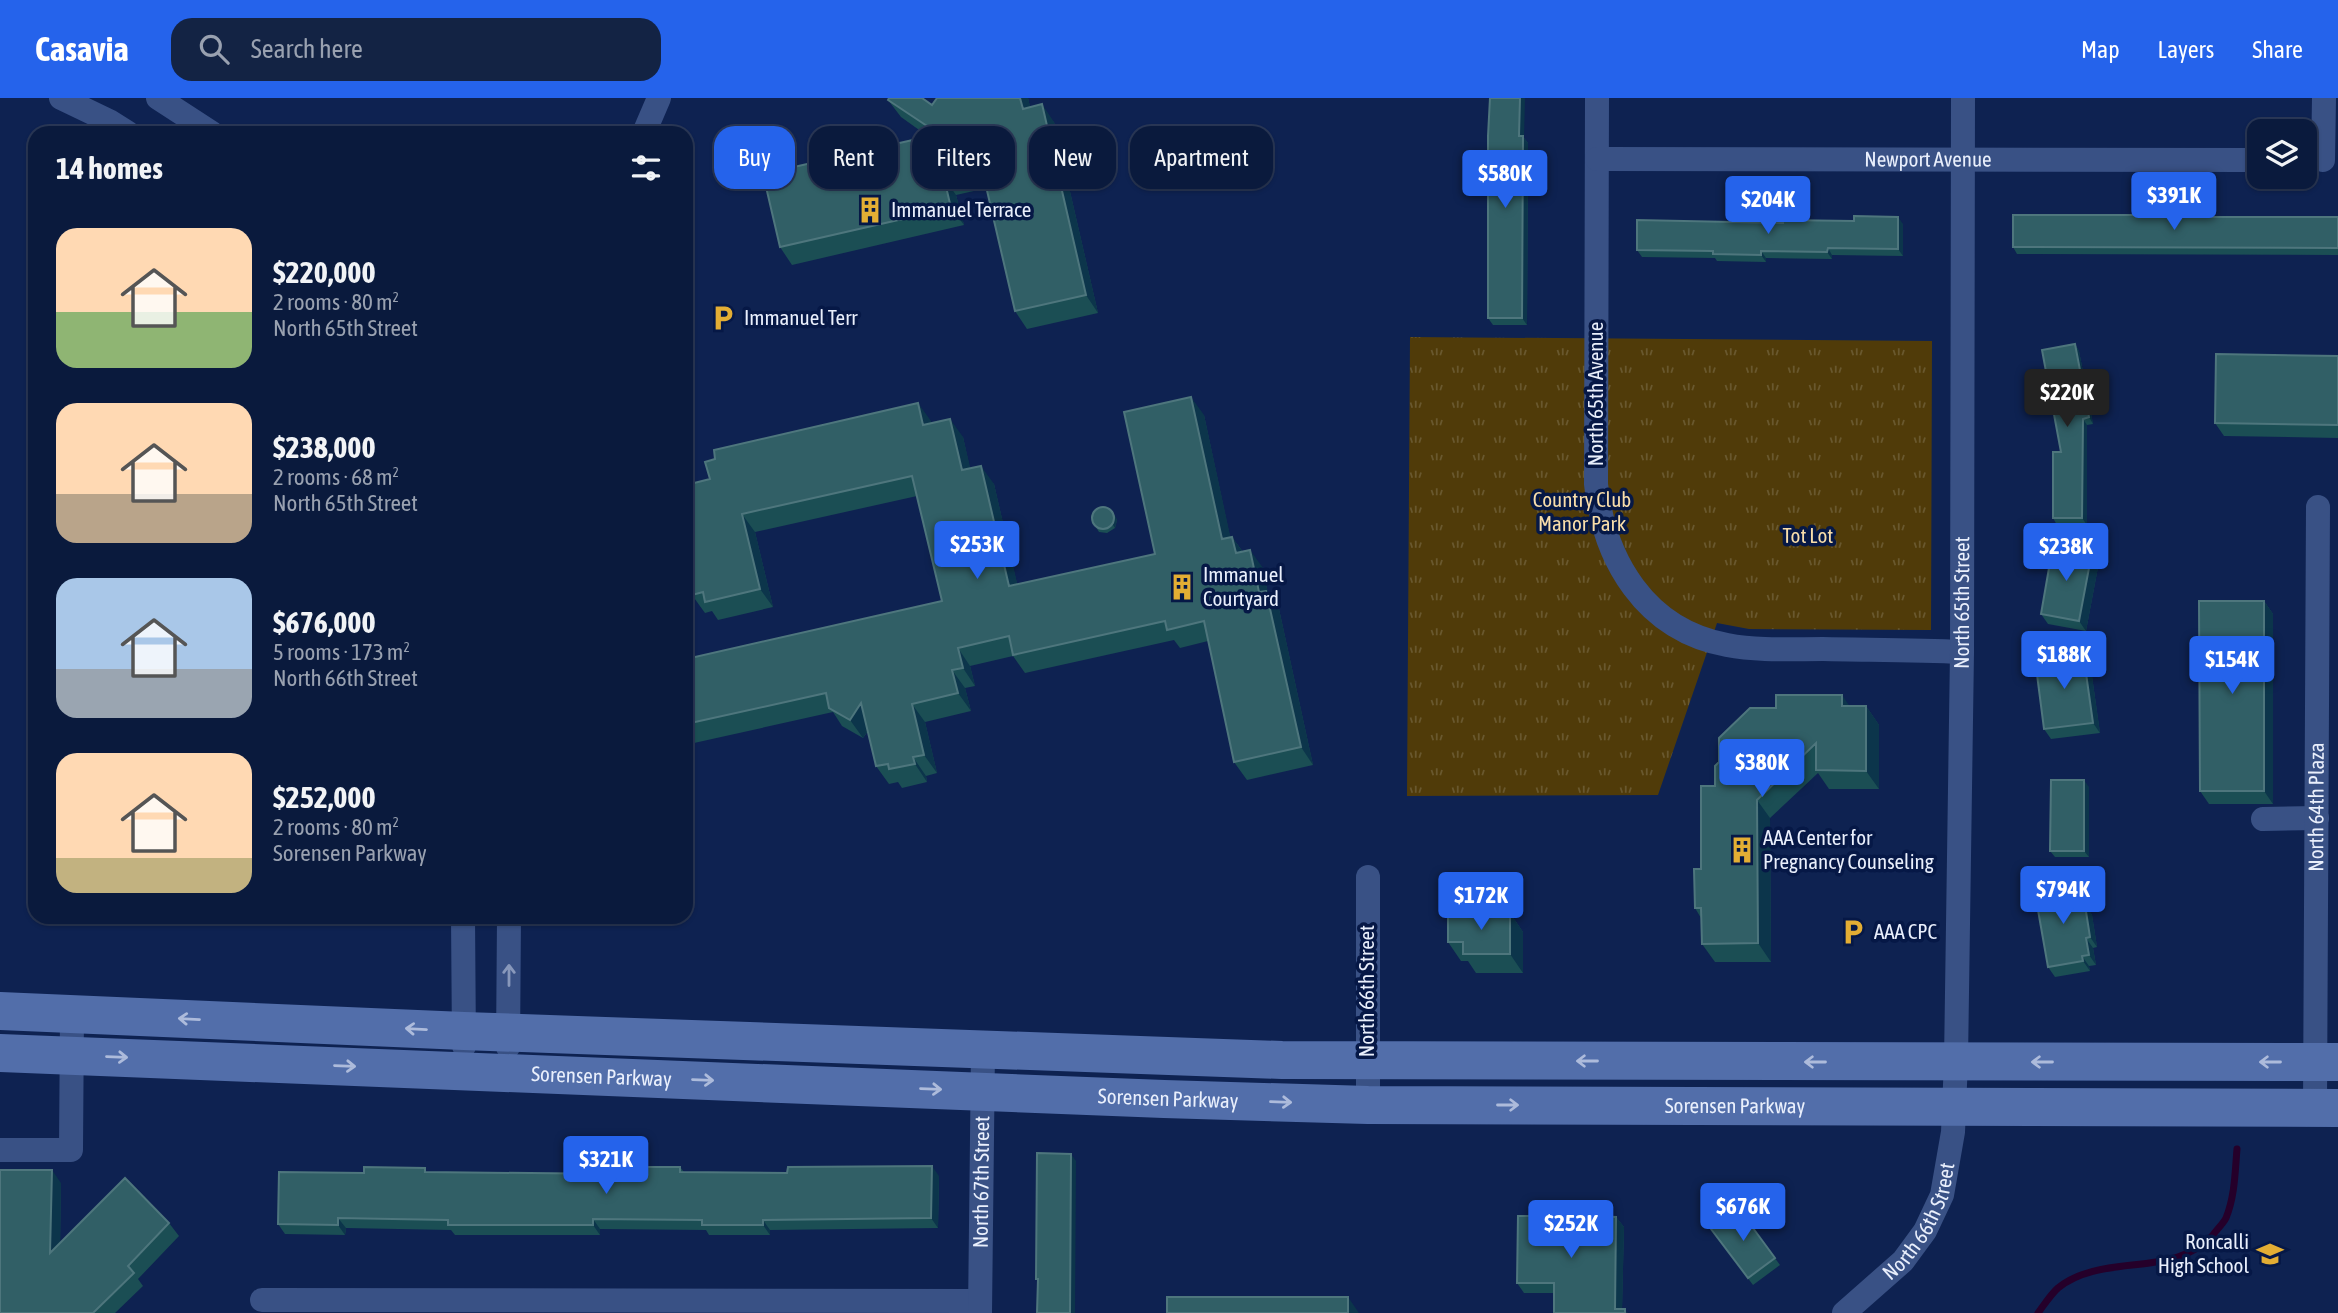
<!DOCTYPE html>
<meta charset="utf-8">
<style>
body{margin:0;font-family:"Asap Condensed",sans-serif;background:#132344;color:#f1f3f6;height:100vh;display:flex;flex-direction:column;font-size:26px;white-space:nowrap}
*{box-sizing:border-box;margin:0}
p{font-size:23px;color:#99a1b0}
.icon{flex:none;width:38px;height:38px;fill:none;stroke:currentColor;stroke-width:2;stroke-linecap:round;stroke-linejoin:round}
.map{position:relative;flex:1;overflow:hidden}
.panel{position:absolute;left:28px;top:28px;width:665px;height:798px;display:flex;flex-direction:column;background:#0a1a3d;border-radius:21px;box-shadow:0 2px 5px #0004,0 0 0 2px #2a3857}
.panel>*{flex:none}
.top-card{position:absolute;left:714px;top:28px;width:665px;height:63px;display:flex;gap:14px}
.controls{position:absolute;left:2247px;top:21px;display:grid;gap:14px}
.controls a{display:grid;place-items:center;width:70px;height:70px;border-radius:14px;background:#0a1a3d;box-shadow:0 2px 5px #0004,0 0 0 2px #2a3857;font-size:35px}
.price{position:absolute;translate:-50% -60px;padding:0 16px;border-radius:7px;background:#2563eb;color:#fff;font-size:23px;line-height:46px;filter:drop-shadow(0 2px 4px #0008)}
.price::after{content:'';position:absolute;left:50%;top:42px;width:21px;height:16px;margin-left:-10px;background:inherit;clip-path:polygon(0 0,100% 0,50% 100%)}
.price.active{background:#222;color:#fff}
ul{padding:0;list-style:none}
li{display:flex;align-items:center;gap:21px;height:175px;padding:0 28px}
li span{display:grid;place-items:center;flex:none;width:196px;height:140px;border-radius:21px;color:#555}
li>.icon{margin-inline-start:auto}
span .icon{width:84px;height:84px;fill:#fffc;stroke-width:1}
li b{font-size:30px}
h2{display:flex;justify-content:space-between;align-items:center;height:84px;padding:0 28px;font-size:30px}
.chip{padding:0 24px;border-radius:21px;background:#0a1a3d;box-shadow:0 2px 5px #0004,0 0 0 2px #2a3857;font-size:24px;line-height:63px}
.chip.active{background:#2563eb;color:#fff}
header{display:flex;align-items:center;gap:42px;box-sizing:border-box;height:98px;padding:0 35px;background:#2563eb;color:#fff}
header strong{font-size:33px}
nav{display:flex;gap:38px;margin-inline-start:auto;font-size:24px}
.search{width:490px;height:63px;background:#132344;display:flex;align-items:center;gap:18px;box-sizing:border-box;padding:0 24px;border-radius:21px;color:#99a1b0;font-size:26px}
.map>svg:first-child{display:block}
.park{fill:url(#park-tufts)}
.lines{fill:none;stroke-linecap:round;stroke-linejoin:round}
.stream{stroke:#25002a;stroke-width:7}
.street{stroke:#395185;stroke-width:24}
.primary{stroke:#526eaa;stroke-width:38}
.wall{fill:#1b4e54}
.shaded-wall{fill:#0c354b}
.building{fill:#315f66;stroke:#4e767d;stroke-width:2}
.oneway{stroke:#8898bb}
.oneway2{stroke:#adbbdb}
.labels{text-anchor:middle;stroke-width:7;stroke-linejoin:round;paint-order:stroke}
.street-label{font-size:21px;fill:#e9effc;stroke:#061846}
.poi-label{font-size:21px;fill:#e9effc;stroke:#061846;text-anchor:start}
.park-label{font-size:21px;fill:#f9deaa;stroke:#061846}
</style>
<header>
<strong>Casavia</strong>
<div class="search"><svg class="icon" aria-label="search" viewBox="0 0 24 24"><circle cx="10" cy="10" r="6"/><path d="M15 15l6 6"/></svg>Search here</div>
<nav><a>Map</a><a>Layers</a><a>Share</a></nav>
</header>
<div class="map">
<svg width="2338" height="1215" viewBox="0 0 2338 1215">
<defs>
<pattern id="park-tufts" width="24" height="20" patternUnits="userSpaceOnUse" patternTransform="scale(1.75)"><rect width="24" height="20" fill="#503b09"/><path d="M3 7l-1-3M5 7V3M7 7l1-3M15 17l-1-3M17 17v-4M19 17l1-3" fill="none" stroke="#69582e"/></pattern>
</defs>
<rect width="100%" height="100%" fill="#0e2251"/>
<path class="park" d="M 1410,239 L 1932,243 L 1931,532 L 1749,531 L 1717,525 L 1658,697 L 1407,698 Z"/>
<g class="lines">
<path class="stream" d="M 2038,1215 C 2044,1207 2051,1196 2058,1190 C 2102,1154 2174,1181 2213,1137 C 2217,1131 2223,1126 2226,1120 C 2235,1098 2235,1074 2237,1051"/>
<g class="street">
<path d="M 61,0 L 109,23 L 128,35"/>
<path d="M 158,0 L 212,35"/>
<path d="M 1597,0 L 1596,386 C 1604,462 1645,532 1727,547 C 1758,553 1791,551 1823,551 C 1869,552 1915,552 1962,554"/>
<path d="M 644,35 L 659,0"/>
<path id="s1" d="M 1597,61 L 2259,62"/>
<path d="M 2323,62 L 2324,0"/>
<path d="M 2263,721 L 2317,720"/>
<path d="M 463,819 L 464,948"/>
<path d="M 508,949 L 509,819"/>
<path d="M 1368,1007 L 1368,779"/>
<path id="s2" d="M 2315,1010 L 2318,409"/>
<path d="M 0,1052 L 71,1052 L 72,916"/>
<path d="M 262,1202 L 980,1203"/>
<path id="s3" d="M 980,1215 L 983,952"/>
<path id="s4" d="M 1844,1215 L 1903,1163 L 1925,1133 L 1942,1097 L 1953,1034 L 1956,963 L 1962,554 L 1963,0"/>
</g>
<g class="primary">
<path d="M 0,913 L 464,933 L 1282,962 L 2338,964"/>
<path id="s5" d="M 0,955 L 1164,1001 L 1368,1007 L 2338,1010"/>
</g>
</g>
<path class="wall" d="M 937,0 L 1028,0 L 1030,9 L 1054,24 L 1098,215 L 1027,231 L 1015,213 L 987,90 L 956,97 L 964,127 L 792,167 L 780,149 L 929,39 L 901,19 L 888,2 L 932,7 Z
M 1524,40 L 1528,45 L 1527,227 L 1493,227 L 1488,220 Z
M 2198,119 L 2338,119 L 2338,157 L 2017,156 L 2013,149 Z
M 1783,125 L 1903,126 L 1903,158 L 1832,157 L 1832,161 L 1766,160 L 1766,164 L 1717,163 L 1715,160 L 1642,159 L 1637,152 Z
M 2075,246 L 2079,253 L 2093,326 L 2087,327 L 2087,427 L 2057,427 L 2053,420 Z
M 2338,258 L 2338,340 L 2224,338 L 2215,325 Z
M 1204,317 L 1230,439 L 1232,439 L 1243,454 L 1263,470 L 1268,496 L 1279,511 L 1313,667 L 1247,682 L 1234,664 L 1208,543 L 1180,550 L 1174,542 L 1025,575 L 1013,558 L 970,568 L 975,588 L 965,590 L 971,613 L 925,624 L 937,675 L 926,678 L 927,684 L 902,690 L 898,684 L 889,686 L 876,668 L 868,633 L 863,640 L 842,628 L 833,614 L 694,645 L 690,639 L 686,640 L 686,561 L 942,503 L 917,398 L 755,434 L 773,509 L 718,522 L 712,513 L 705,515 L 692,497 L 690,414 L 710,381 L 931,323 L 931,325 L 963,339 L 970,371 L 994,386 L 1017,486 L 1155,456 Z
M 1110,410 L 1117,422 L 1115,430 L 1107,435 L 1099,434 L 1092,423 Z
M 2099,464 L 2086,533 L 2048,526 L 2041,516 Z
M 2264,503 L 2273,516 L 2273,706 L 2209,706 L 2200,693 Z
M 2090,564 L 2100,635 L 2051,641 L 2044,631 Z
M 1849,608 L 1866,608 L 1879,627 L 1879,691 L 1829,691 L 1818,675 L 1770,720 L 1771,864 L 1715,864 L 1702,846 L 1701,820 L 1695,810 L 1715,688 Z
M 2089,689 L 2089,759 L 2055,759 L 2050,753 Z
M 2072,792 L 2085,801 L 2086,808 L 2092,817 L 2097,849 L 2093,850 L 2096,867 L 2089,868 L 2090,873 L 2055,879 L 2048,869 Z
M 1510,815 L 1523,834 L 1523,875 L 1476,875 L 1468,863 L 1461,863 L 1448,844 Z
M 680,1069 L 684,1074 L 939,1078 L 938,1130 L 770,1132 L 770,1137 L 709,1137 L 706,1132 L 600,1131 L 600,1137 L 455,1137 L 451,1132 L 346,1130 L 345,1137 L 285,1136 L 278,1126 L 364,1075 L 428,1074 L 619,1076 Z
M 61,1085 L 60,1145 L 169,1125 L 179,1138 L 138,1181 L 143,1188 L 115,1215 L 0,1215 Z
M 1739,1111 L 1780,1167 L 1753,1187 L 1711,1131 Z
M 1592,1118 L 1616,1119 L 1624,1129 L 1622,1211 L 1628,1215 L 1554,1195 L 1524,1195 L 1517,1185 Z"/>
<path class="shaded-wall" d="M 1020,0 L 1028,0 L 1035,28 L 1023,11 Z
M 1520,0 L 1525,0 L 1524,40 L 1528,45 L 1527,227 L 1522,220 L 1519,38 Z
M 1042,6 L 1054,24 L 1098,215 L 1086,197 Z
M 944,80 L 956,97 L 964,127 L 951,110 Z
M 1898,119 L 1903,126 L 1903,158 L 1898,151 Z
M 1828,150 L 1832,157 L 1832,161 L 1827,154 Z
M 1761,153 L 1766,160 L 1766,164 L 1761,157 Z
M 2075,246 L 2079,253 L 2093,326 L 2089,319 Z
M 1191,299 L 1204,317 L 1235,460 L 1222,441 Z
M 918,305 L 931,323 L 936,345 L 923,327 Z
M 950,321 L 963,339 L 975,390 L 962,372 Z
M 2083,321 L 2087,327 L 2087,427 L 2082,420 Z
M 981,368 L 994,386 L 1022,506 L 1009,488 Z
M 742,416 L 755,434 L 773,509 L 760,491 Z
M 1115,418 L 1117,422 L 1115,430 L 1113,427 Z
M 1232,439 L 1245,457 L 1236,455 Z
M 1250,452 L 1263,470 L 1268,496 L 1279,511 L 1313,667 L 1301,649 L 1259,494 Z
M 2092,454 L 2099,464 L 2086,533 L 2079,523 Z
M 2264,503 L 2273,516 L 2273,706 L 2264,693 Z
M 958,550 L 970,568 L 975,588 L 963,570 Z
M 2083,554 L 2090,564 L 2100,635 L 2093,625 Z
M 952,572 L 965,590 L 971,613 L 958,595 Z
M 1842,597 L 1855,616 L 1842,608 Z
M 861,605 L 874,623 L 863,640 L 850,622 Z
M 912,606 L 925,624 L 937,675 L 924,657 Z
M 1866,608 L 1879,627 L 1879,691 L 1866,673 Z
M 913,659 L 926,678 L 927,684 L 915,666 Z
M 2084,682 L 2089,689 L 2089,759 L 2084,753 Z
M 1757,702 L 1770,720 L 1771,864 L 1758,845 Z
M 2078,791 L 2085,801 L 2086,808 L 2092,817 L 2097,849 L 2090,839 L 2080,807 Z
M 1510,815 L 1523,834 L 1523,875 L 1510,856 Z
M 2086,840 L 2093,850 L 2096,867 L 2089,857 Z
M 2082,858 L 2089,868 L 2090,873 L 2083,863 Z
M 1071,1056 L 1076,1063 L 1075,1215 L 1070,1215 Z
M 932,1068 L 939,1078 L 938,1130 L 931,1120 Z
M 52,1072 L 61,1085 L 60,1168 L 50,1155 Z
M 1616,1119 L 1624,1129 L 1622,1215 L 1615,1211 Z
M 338,1120 L 346,1130 L 345,1137 L 338,1127 Z
M 593,1121 L 600,1131 L 600,1137 L 593,1127 Z
M 763,1122 L 770,1132 L 770,1137 L 763,1127 Z
M 1348,1199 L 1359,1215 L 1348,1215 Z"/>
<path class="building" d="M 889,0 L 922,0 L 932,7 L 937,0 L 1020,0 L 1023,11 L 1042,6 L 1086,197 L 1015,213 L 982,71 L 944,80 L 951,110 L 780,149 L 763,76 L 939,36 L 888,2 Z
M 1490,0 L 1520,0 L 1519,38 L 1523,38 L 1522,220 L 1488,220 L 1488,38 Z
M 2013,117 L 2197,117 L 2197,119 L 2338,119 L 2338,150 L 2013,149 Z
M 1854,118 L 1898,119 L 1898,151 L 1828,150 L 1827,154 L 1761,153 L 1761,157 L 1713,156 L 1713,153 L 1637,152 L 1637,122 L 1783,125 L 1783,122 L 1854,123 Z
M 2075,246 L 2089,319 L 2083,321 L 2082,420 L 2053,420 L 2053,354 L 2061,354 L 2042,252 Z
M 2216,256 L 2338,258 L 2338,327 L 2215,325 Z
M 1191,299 L 1222,441 L 1232,439 L 1236,455 L 1250,452 L 1259,494 L 1266,493 L 1301,649 L 1234,664 L 1204,523 L 1167,532 L 1165,523 L 1013,557 L 1009,538 L 958,550 L 963,570 L 952,572 L 958,595 L 912,606 L 924,657 L 913,659 L 915,666 L 889,671 L 888,666 L 876,668 L 861,605 L 850,622 L 829,610 L 826,595 L 686,626 L 686,561 L 942,503 L 912,378 L 742,416 L 760,491 L 705,504 L 703,494 L 692,497 L 686,466 L 686,415 L 690,414 L 686,397 L 686,387 L 710,381 L 705,364 L 715,361 L 714,352 L 918,305 L 923,327 L 950,321 L 962,372 L 981,368 L 1009,488 L 1155,456 L 1124,314 Z
M1092 420a11 11 0 1 1 22 0a11 11 0 1 1-22 0Z
M 2053,447 L 2092,454 L 2079,523 L 2041,516 Z
M 2199,503 L 2264,503 L 2264,693 L 2200,693 Z
M 2083,554 L 2093,625 L 2044,631 L 2035,561 Z
M 1776,597 L 1842,597 L 1842,608 L 1866,608 L 1866,673 L 1816,672 L 1816,645 L 1757,702 L 1758,845 L 1702,846 L 1701,810 L 1695,810 L 1694,771 L 1701,771 L 1701,688 L 1715,688 L 1715,668 L 1719,664 L 1719,640 L 1750,610 L 1776,610 Z
M 2051,682 L 2084,682 L 2084,753 L 2050,753 Z
M 2070,789 L 2070,792 L 2078,791 L 2080,807 L 2085,807 L 2090,839 L 2086,840 L 2089,857 L 2082,858 L 2083,863 L 2048,869 L 2035,795 Z
M 1448,815 L 1510,815 L 1510,856 L 1463,856 L 1463,844 L 1448,844 Z
M 1037,1055 L 1071,1056 L 1070,1215 L 1037,1215 L 1038,1181 L 1036,1181 Z
M 932,1068 L 931,1120 L 763,1122 L 763,1127 L 702,1127 L 702,1122 L 593,1121 L 593,1127 L 448,1127 L 448,1122 L 338,1120 L 338,1127 L 278,1126 L 279,1074 L 364,1075 L 364,1069 L 425,1070 L 425,1074 L 619,1076 L 619,1069 L 680,1069 L 680,1074 L 787,1075 L 788,1069 Z
M 0,1072 L 52,1072 L 50,1155 L 125,1080 L 169,1125 L 128,1168 L 134,1175 L 93,1215 L 0,1215 Z
M 1739,1111 L 1775,1160 L 1748,1180 L 1711,1131 Z
M 1550,1114 L 1589,1115 L 1589,1118 L 1616,1119 L 1615,1211 L 1625,1211 L 1625,1215 L 1554,1215 L 1554,1185 L 1517,1185 L 1518,1118 L 1549,1118 Z
M 1167,1199 L 1348,1199 L 1348,1215 L 1167,1215 Z"/>
<defs><path id="oneway-shaft" d="M-6 0H5M1.5-3L5.5 0L1.5 3" fill="none" stroke-width="1.6" stroke-linecap="round" stroke-linejoin="round" transform="scale(1.75)"/></defs>
<use class="oneway" href="#oneway-shaft" transform="translate(509 877) rotate(-90)"/>
<g class="oneway2">
<use href="#oneway-shaft" transform="translate(189 921) rotate(-177)"/>
<use href="#oneway-shaft" transform="translate(416 931) rotate(-177)"/>
<use href="#oneway-shaft" transform="translate(117 959) rotate(2)"/>
<use href="#oneway-shaft" transform="translate(1587 963) rotate(-180)"/>
<use href="#oneway-shaft" transform="translate(1815 964) rotate(-180)"/>
<use href="#oneway-shaft" transform="translate(2042 964) rotate(-180)"/>
<use href="#oneway-shaft" transform="translate(2270 964) rotate(-180)"/>
<use href="#oneway-shaft" transform="translate(345 968) rotate(2)"/>
<use href="#oneway-shaft" transform="translate(703 982) rotate(2)"/>
<use href="#oneway-shaft" transform="translate(931 991) rotate(2)"/>
<use href="#oneway-shaft" transform="translate(1281 1004) rotate(2)"/>
<use href="#oneway-shaft" transform="translate(1508 1007)"/>
</g>
<defs>
<g id="building-bare" transform="scale(2.1)"><path d="M-4-6H4V6H1V3H-1V6H-4ZM-2.5-4.3h1.7v1.8h-1.7ZM.8-4.3h1.7v1.8H.8ZM-2.5-1h1.7V.8h-1.7ZM.8-1h1.7V.8H.8Z" fill="#e3ae34" stroke="#061846" stroke-width="2.5" paint-order="stroke"/></g>
<g id="parking-bare" transform="scale(2.1)"><path d="M-3.5-5.5H1a3.5 3.5 0 0 1 0 7H-1V5.5H-3.5ZM-1-3.4V-.6H.8a1.4 1.4 0 0 0 0-2.8Z" fill="#e3ae34" stroke="#061846" stroke-width="2.5" paint-order="stroke"/></g>
<g id="school-bare" transform="scale(2.1)"><path d="M0-5L7-2L0 1L-7-2ZM-4 1L0 2.5L4 1V4Q0 6-4 4Z" fill="#e3ae34" stroke="#061846" stroke-width="2.5" paint-order="stroke"/></g>
</defs>
<g fill-rule="evenodd">
<use href="#building-bare" x="870" y="112"/>
<use href="#parking-bare" x="723" y="220"/>
<use href="#building-bare" x="1182" y="489"/>
<use href="#building-bare" x="1742" y="752"/>
<use href="#parking-bare" x="1853" y="834"/>
<use href="#school-bare" x="2270" y="1156"/>
</g>
<g class="labels">
<g class="street-label">
<text dy="7" stroke="none"><textPath href="#s1" startOffset="331">Newport Avenue</textPath></text>
<text transform="translate(1596 296) rotate(-90)" y="7">North 65th Avenue</text>
<text dy="7" stroke="none"><textPath href="#s4" startOffset="749">North 65th Street</textPath></text>
<text dy="7" stroke="none"><textPath href="#s2" startOffset="301">North 64th Plaza</textPath></text>
<text transform="translate(1367 893) rotate(-90)" y="7">North 66th Street</text>
<text dy="7" stroke="none"><textPath href="#s5" startOffset="602">Sorensen Parkway</textPath></text>
<text dy="7" stroke="none"><textPath href="#s5" startOffset="1169">Sorensen Parkway</textPath></text>
<text dy="7" stroke="none"><textPath href="#s5" startOffset="1736">Sorensen Parkway</textPath></text>
<text dy="7" stroke="none"><textPath href="#s3" startOffset="131">North 67th Street</textPath></text>
<text dy="7" stroke="none"><textPath href="#s4" startOffset="122">North 66th Street</textPath></text>
</g>
<g class="poi-label">
<text x="891" y="119">Immanuel Terrace</text>
<text x="744" y="227">Immanuel Terr</text>
<text x="1203" y="484">Immanuel<tspan x="1203" dy="24">Courtyard</tspan></text>
<text x="1763" y="747">AAA Center for<tspan x="1763" dy="24">Pregnancy Counseling</tspan></text>
<text x="1874" y="841">AAA CPC</text>
<text x="2249" y="1151" text-anchor="end">Roncalli<tspan x="2249" dy="24">High School</tspan></text>
</g>
<g class="park-label">
<text x="1582" y="409">Country Club<tspan x="1582" dy="24">Manor Park</tspan></text>
<text x="1808" y="445">Tot Lot</text>
</g>
</g>
</svg>
<div class="controls">
<a><svg class="icon" aria-label="layers" viewBox="0 0 24 24"><path d="M12 4l9 5-9 5-9-5zM3 14l9 5 9-5"/></svg></a>
</div>
<b class="price" style="left:1505px;top:112px">$580K</b>
<b class="price" style="left:2174px;top:134px">$391K</b>
<b class="price" style="left:1768px;top:138px">$204K</b>
<b class="price active" style="left:2067px;top:331px">$220K</b>
<b class="price" style="left:977px;top:483px">$253K</b>
<b class="price" style="left:2066px;top:485px">$238K</b>
<b class="price" style="left:2064px;top:593px">$188K</b>
<b class="price" style="left:2232px;top:598px">$154K</b>
<b class="price" style="left:1762px;top:701px">$380K</b>
<b class="price" style="left:2063px;top:828px">$794K</b>
<b class="price" style="left:1481px;top:834px">$172K</b>
<b class="price" style="left:606px;top:1098px">$321K</b>
<b class="price" style="left:1743px;top:1145px">$676K</b>
<b class="price" style="left:1571px;top:1162px">$252K</b>
<div class="top-card">
<a class="chip active">Buy</a>
<a class="chip">Rent</a>
<a class="chip">Filters</a>
<a class="chip">New</a>
<a class="chip">Apartment</a>
</div>
<section class="panel">
<h2>14 homes<svg class="icon" aria-label="filters" viewBox="0 0 24 24"><path d="M4 7h16M4 17h16"/><circle cx="9" cy="7" r="2"/><circle cx="15" cy="17" r="2"/></svg></h2>
<ul>
<li><span style="background:linear-gradient(#ffd9b3 60%,#8fb573 0)"><svg class="icon" aria-label="home" viewBox="0 0 24 24"><path d="M3 11l9-7 9 7M6 9v11h12V9"/></svg></span><div><b>$220,000</b><p>2 rooms · 80 m²</p><p>North 65th Street</p></div></li>
<li><span style="background:linear-gradient(#ffd9b3 65%,#b9a48a 0)"><svg class="icon" aria-label="home" viewBox="0 0 24 24"><path d="M3 11l9-7 9 7M6 9v11h12V9"/></svg></span><div><b>$238,000</b><p>2 rooms · 68 m²</p><p>North 65th Street</p></div></li>
<li><span style="background:linear-gradient(#a9c7e8 65%,#9aa5b1 0)"><svg class="icon" aria-label="home" viewBox="0 0 24 24"><path d="M3 11l9-7 9 7M6 9v11h12V9"/></svg></span><div><b>$676,000</b><p>5 rooms · 173 m²</p><p>North 66th Street</p></div></li>
<li><span style="background:linear-gradient(#ffd9b3 75%,#c2b280 0)"><svg class="icon" aria-label="home" viewBox="0 0 24 24"><path d="M3 11l9-7 9 7M6 9v11h12V9"/></svg></span><div><b>$252,000</b><p>2 rooms · 80 m²</p><p>Sorensen Parkway</p></div></li>
</ul>
</section>
</div>
